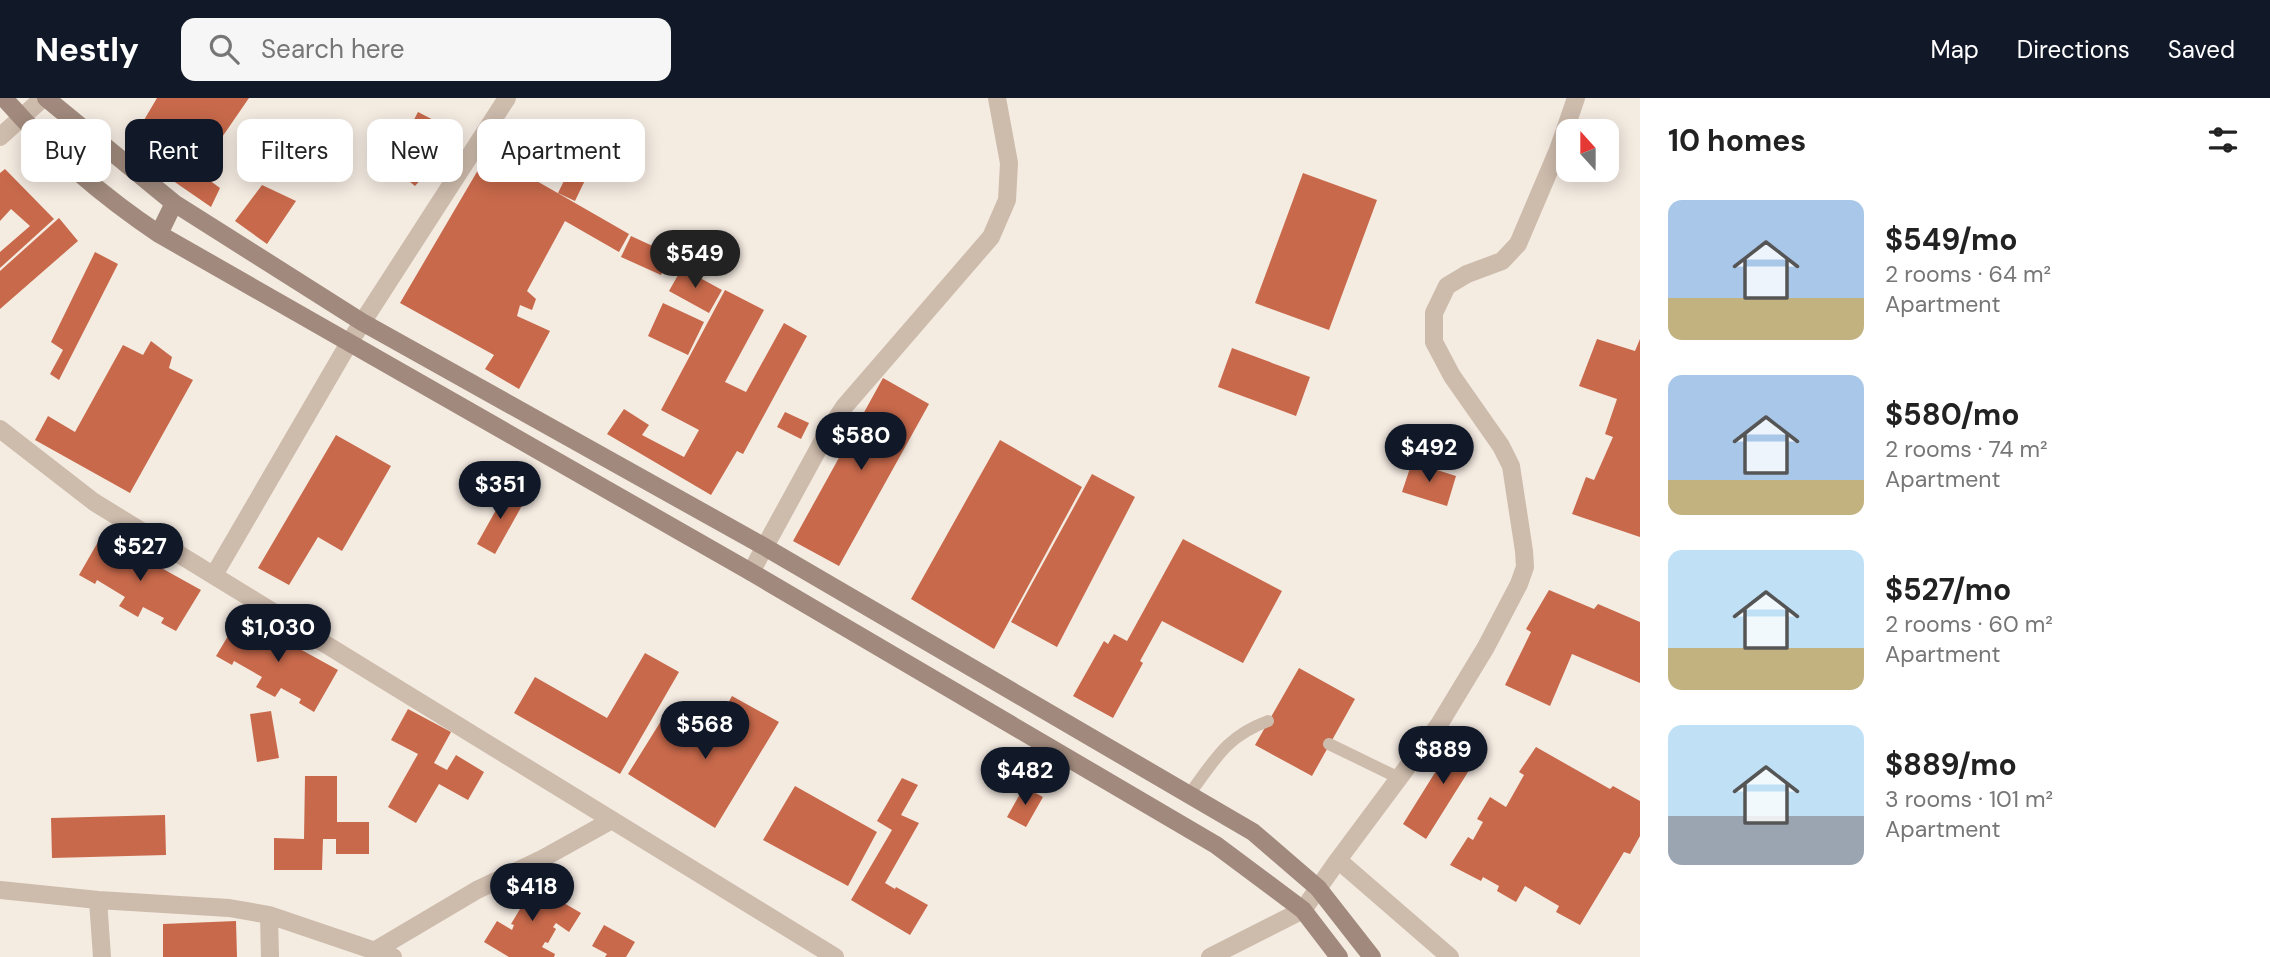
<!DOCTYPE html>
<meta charset="utf-8">
<style>
body{margin:0;font-family:"DM Sans",sans-serif;background:#f6f6f6;color:#222;height:100vh;display:flex;flex-direction:column;font-size:26px;white-space:nowrap}
*{box-sizing:border-box;margin:0}
p{font-size:23px;color:#767676}
.icon{flex:none;width:38px;height:38px;fill:none;stroke:currentColor;stroke-width:2;stroke-linecap:round;stroke-linejoin:round}
.map{position:relative;flex:1;overflow:hidden}
.side{display:flex;flex-direction:column;background:#fff;width:630px}
.side>*{flex:none}
.guide{position:absolute;left:21px;top:21px;width:665px;height:63px;display:flex;gap:14px}
.needle{width:46px;rotate:339deg}
.tools{position:absolute;left:1556px;top:21px;display:grid;gap:14px}
.tools a{display:grid;place-items:center;width:63px;height:63px;border-radius:14px;background:#fff;box-shadow:0 4px 18px #0003;font-size:35px}
.price{position:absolute;translate:-50% -60px;padding:0 16px;border-radius:24px;background:#111827;color:#fff;font-size:23px;line-height:46px;filter:drop-shadow(0 2px 4px #0008)}
.price::after{content:'';position:absolute;left:50%;top:42px;width:21px;height:16px;margin-left:-10px;background:inherit;clip-path:polygon(0 0,100% 0,50% 100%)}
.price.active{background:#222;color:#fff}
ul{padding:0;list-style:none}
li{display:flex;align-items:center;gap:21px;height:175px;padding:0 28px}
li span{display:grid;place-items:center;flex:none;width:196px;height:140px;border-radius:14px;color:#555}
li>.icon{margin-inline-start:auto}
span .icon{width:84px;height:84px;fill:#fffc;stroke-width:1}
li b{font-size:30px}
h2{display:flex;justify-content:space-between;align-items:center;height:84px;padding:0 28px;font-size:30px}
.tag{padding:0 24px;border-radius:14px;background:#fff;box-shadow:0 4px 18px #0003;font-size:24px;line-height:63px}
.tag.active{background:#111827;color:#fff}
header{display:flex;align-items:center;gap:42px;box-sizing:border-box;height:98px;padding:0 35px;background:#111827;color:#fff}
header strong{font-size:33px}
nav{display:flex;gap:38px;margin-inline-start:auto;font-size:24px}
.search{width:490px;height:63px;background:#f6f6f6;display:flex;align-items:center;gap:18px;box-sizing:border-box;padding:0 24px;border-radius:14px;color:#767676;font-size:26px}
main{display:flex;flex:1;min-height:0}
.map>svg:first-child{display:block}
.building{fill:#c8694b}
.lines{fill:none;stroke-linecap:round;stroke-linejoin:round}
.lane{stroke:#cdbbac;stroke-width:12}
.street{stroke:#cdbbac;stroke-width:18}
.secondary{stroke:#a18a7d;stroke-width:18}
</style>
<header>
<strong>Nestly</strong>
<div class="search"><svg class="icon" aria-label="search" viewBox="0 0 24 24"><circle cx="10" cy="10" r="6"/><path d="M15 15l6 6"/></svg>Search here</div>
<nav><a>Map</a><a>Directions</a><a>Saved</a></nav>
</header>
<main>
<div class="map">
<svg width="1640" height="859" viewBox="0 0 1640 859">
<rect width="100%" height="100%" fill="#f4ebe1"/>
<path class="building" d="M 157,0 L 249,0 L 198,74 L 220,90 L 211,109 L 127,51 Z
M 418,14 L 451,31 L 441,50 L 408,33 Z
M 584,42 L 601,49 L 575,103 L 558,95 Z
M 488,55 L 629,136 L 619,154 L 565,123 L 527,193 L 536,201 L 532,212 L 520,207 L 517,218 L 550,233 L 519,291 L 485,271 L 494,257 L 400,205 Z
M 415,67 L 425,77 L 415,88 L 404,79 Z
M 5,71 L 54,121 L 0,170 L 0,154 L 30,128 L 11,111 L 0,123 L 0,75 Z
M 1303,75 L 1377,102 L 1329,232 L 1255,205 Z
M 262,87 L 296,103 L 267,146 L 235,123 Z
M 59,120 L 78,143 L 0,211 L 0,173 Z
M 631,138 L 670,156 L 661,177 L 621,159 Z
M 95,154 L 118,166 L 59,282 L 50,276 L 63,252 L 51,244 Z
M 682,170 L 722,192 L 709,215 L 669,193 Z
M 725,192 L 764,212 L 725,284 L 746,294 L 784,225 L 807,238 L 743,356 L 737,353 L 711,397 L 607,336 L 624,311 L 649,327 L 642,337 L 684,359 L 699,332 L 661,312 Z
M 663,205 L 704,224 L 688,257 L 648,238 Z
M 1597,241 L 1635,253 L 1640,241 L 1640,439 L 1572,416 L 1586,379 L 1594,382 L 1613,339 L 1605,336 L 1617,301 L 1579,288 Z
M 151,243 L 172,259 L 169,270 L 193,282 L 130,395 L 35,342 L 48,318 L 75,334 L 123,247 L 143,257 Z
M 1232,250 L 1310,279 L 1296,318 L 1218,289 Z
M 883,280 L 929,306 L 839,468 L 793,443 Z
M 785,314 L 809,325 L 801,341 L 777,329 Z
M 336,337 L 391,368 L 342,453 L 318,439 L 289,487 L 258,470 Z
M 1000,342 L 1082,389 L 994,551 L 911,501 Z
M 1412,364 L 1456,378 L 1447,408 L 1402,394 Z
M 1092,376 L 1135,399 L 1057,549 L 1011,524 Z
M 499,390 L 524,404 L 495,456 L 477,446 L 501,403 L 494,400 Z
M 102,437 L 201,492 L 176,533 L 161,525 L 164,520 L 143,509 L 138,519 L 119,508 L 125,499 L 97,482 L 95,486 L 79,477 Z
M 1183,441 L 1282,493 L 1243,565 L 1162,523 L 1140,563 L 1143,565 L 1113,620 L 1073,598 L 1104,543 L 1108,546 L 1114,536 L 1127,543 Z
M 1549,492 L 1594,511 L 1598,506 L 1640,524 L 1640,585 L 1572,556 L 1550,608 L 1505,587 L 1531,534 L 1526,531 Z
M 240,518 L 338,572 L 314,614 L 299,605 L 301,601 L 281,590 L 275,599 L 256,589 L 262,579 L 234,563 L 232,567 L 216,558 Z
M 645,555 L 679,574 L 620,676 L 514,615 L 535,579 L 607,620 Z
M 1299,570 L 1355,601 L 1312,678 L 1255,647 Z
M 732,598 L 779,624 L 715,730 L 628,676 L 661,623 L 703,649 Z
M 408,611 L 451,634 L 434,665 L 447,672 L 456,657 L 484,674 L 468,702 L 439,686 L 416,725 L 388,709 L 418,656 L 391,642 Z
M 271,613 L 279,660 L 257,664 L 250,616 Z
M 1459,636 L 1483,650 L 1426,741 L 1403,726 Z
M 1536,649 L 1610,691 L 1613,688 L 1640,703 L 1640,738 L 1630,756 L 1624,754 L 1580,827 L 1556,814 L 1559,808 L 1525,788 L 1516,804 L 1497,793 L 1499,788 L 1483,779 L 1481,783 L 1450,767 L 1468,739 L 1473,742 L 1483,724 L 1477,721 L 1490,699 L 1506,709 L 1524,677 L 1519,674 Z
M 305,678 L 337,678 L 337,724 L 369,724 L 369,756 L 336,756 L 336,741 L 323,741 L 322,772 L 274,772 L 274,740 L 304,741 Z
M 902,680 L 918,687 L 901,717 L 919,725 L 885,785 L 895,791 L 896,789 L 928,807 L 910,837 L 851,802 L 892,732 L 877,723 Z
M 795,688 L 877,734 L 848,788 L 763,742 Z
M 1024,689 L 1043,699 L 1026,729 L 1007,719 Z
M 165,717 L 166,757 L 52,760 L 51,720 Z
M 521,780 L 581,815 L 569,834 L 556,825 L 553,829 L 556,831 L 548,845 L 545,844 L 542,849 L 555,856 L 554,859 L 509,859 L 484,844 L 497,823 L 512,832 L 514,827 L 511,826 L 520,811 L 523,810 L 508,801 Z
M 236,823 L 237,859 L 163,859 L 163,826 Z
M 604,827 L 635,844 L 626,859 L 605,859 L 607,856 L 592,848 Z"/>
<g class="lines">
<path class="lane" d="M 1329,646 L 1399,680
M 1188,698 C 1215,662 1225,639 1268,623"/>
<path class="street" d="M 0,39 L 43,0
M 0,331 L 94,404 L 835,859
M 751,474 L 827,335 L 844,309 L 991,139 L 1007,102 L 1009,65 L 997,0
M 214,477 L 349,245 L 507,0
M 1338,762 L 1450,859
M 0,792 L 98,802 L 229,810 L 269,817 L 393,859
M 98,802 L 102,859
M 269,817 L 270,859
M 374,853 L 477,792 L 540,762 L 612,722
M 1210,859 L 1303,812 L 1338,762 L 1440,625 L 1486,549 L 1519,486 L 1525,469 L 1524,453 L 1511,368 L 1501,348 L 1452,278 L 1434,244 L 1434,215 L 1447,188 L 1467,176 L 1502,163 L 1518,146 L 1558,52 L 1576,0"/>
<path class="secondary" d="M 4,0 C 49,52 102,98 159,136 L 751,474 L 1216,747 L 1303,812 L 1339,859
M 46,0 L 174,105 L 362,224 L 765,449 L 1253,734 L 1318,790 L 1372,859
M 159,136 L 174,105"/>
</g>
</svg>
<div class="tools">
<a><svg class="needle" viewBox="-14 -14 28 28"><path d="M0-13l5 13h-10z" fill="#e53935"/><path d="M0 13l5-13h-10z" fill="#767676"/></svg></a>
</div>
<b class="price active" style="left:695px;top:192px">$549</b>
<b class="price" style="left:861px;top:374px">$580</b>
<b class="price" style="left:1429px;top:386px">$492</b>
<b class="price" style="left:500px;top:423px">$351</b>
<b class="price" style="left:140px;top:485px">$527</b>
<b class="price" style="left:278px;top:566px">$1,030</b>
<b class="price" style="left:705px;top:663px">$568</b>
<b class="price" style="left:1443px;top:688px">$889</b>
<b class="price" style="left:1025px;top:709px">$482</b>
<b class="price" style="left:532px;top:825px">$418</b>
<div class="guide">
<a class="tag">Buy</a>
<a class="tag active">Rent</a>
<a class="tag">Filters</a>
<a class="tag">New</a>
<a class="tag">Apartment</a>
</div>
</div>
<section class="side">
<h2>10 homes<svg class="icon" aria-label="filters" viewBox="0 0 24 24"><path d="M4 7h16M4 17h16"/><circle cx="9" cy="7" r="2"/><circle cx="15" cy="17" r="2"/></svg></h2>
<ul>
<li><span style="background:linear-gradient(#a9c7e8 70%,#c2b280 0)"><svg class="icon" aria-label="home" viewBox="0 0 24 24"><path d="M3 11l9-7 9 7M6 9v11h12V9"/></svg></span><div><b>$549/mo</b><p>2 rooms · 64 m²</p><p>Apartment</p></div></li>
<li><span style="background:linear-gradient(#a9c7e8 75%,#c2b280 0)"><svg class="icon" aria-label="home" viewBox="0 0 24 24"><path d="M3 11l9-7 9 7M6 9v11h12V9"/></svg></span><div><b>$580/mo</b><p>2 rooms · 74 m²</p><p>Apartment</p></div></li>
<li><span style="background:linear-gradient(#bfe0f5 70%,#c2b280 0)"><svg class="icon" aria-label="home" viewBox="0 0 24 24"><path d="M3 11l9-7 9 7M6 9v11h12V9"/></svg></span><div><b>$527/mo</b><p>2 rooms · 60 m²</p><p>Apartment</p></div></li>
<li><span style="background:linear-gradient(#bfe0f5 65%,#9aa5b1 0)"><svg class="icon" aria-label="home" viewBox="0 0 24 24"><path d="M3 11l9-7 9 7M6 9v11h12V9"/></svg></span><div><b>$889/mo</b><p>3 rooms · 101 m²</p><p>Apartment</p></div></li>
</ul>
</section>
</main>
